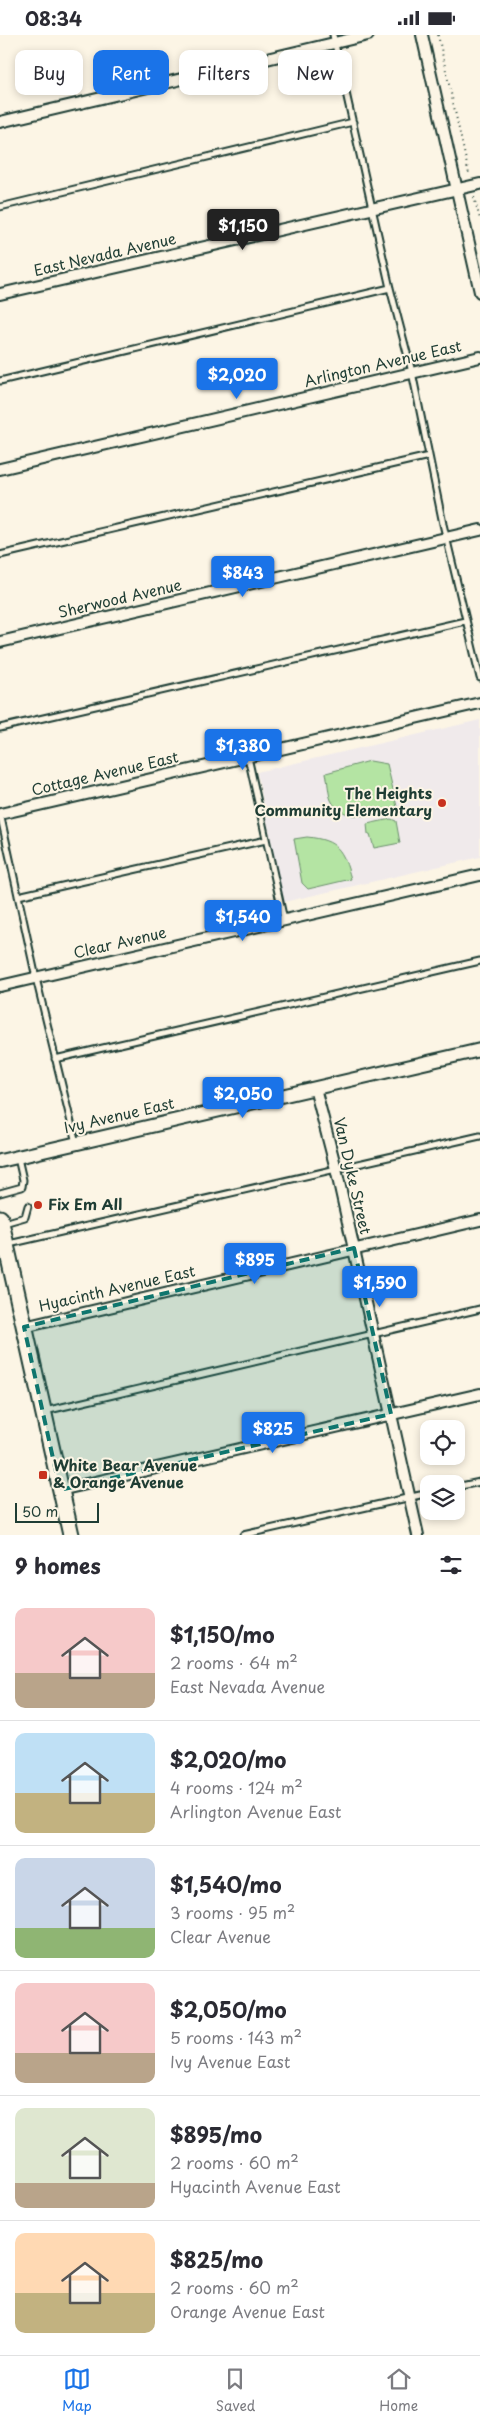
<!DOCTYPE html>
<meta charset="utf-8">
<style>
body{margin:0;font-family:"Playpen Sans",sans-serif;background:#f7f7f7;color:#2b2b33;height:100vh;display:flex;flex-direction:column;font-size:19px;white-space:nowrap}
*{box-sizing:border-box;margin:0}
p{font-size:16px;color:#7c7c81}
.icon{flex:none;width:28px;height:28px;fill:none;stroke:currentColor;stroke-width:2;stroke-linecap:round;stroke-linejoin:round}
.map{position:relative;height:1500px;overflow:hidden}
.drawer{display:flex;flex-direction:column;background:#fff;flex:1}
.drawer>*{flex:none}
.banner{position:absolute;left:15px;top:15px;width:450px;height:45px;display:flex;gap:10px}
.buttons{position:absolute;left:420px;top:1385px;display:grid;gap:10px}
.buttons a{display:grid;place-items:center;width:45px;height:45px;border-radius:10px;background:#fff;box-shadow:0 2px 8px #0003;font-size:25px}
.scale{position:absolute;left:15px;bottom:12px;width:84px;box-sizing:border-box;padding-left:5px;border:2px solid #1f3d34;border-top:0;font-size:14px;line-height:18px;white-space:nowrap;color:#1f3d34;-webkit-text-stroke:4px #fcf5e5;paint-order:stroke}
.price{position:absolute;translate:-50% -42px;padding:0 11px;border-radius:5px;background:#1a73e8;color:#fff;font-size:16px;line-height:32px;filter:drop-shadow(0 1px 2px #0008)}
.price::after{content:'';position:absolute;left:50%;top:30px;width:15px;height:11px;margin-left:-8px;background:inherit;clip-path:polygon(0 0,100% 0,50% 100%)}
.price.on{background:#222;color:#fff}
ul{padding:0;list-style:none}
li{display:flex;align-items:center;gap:15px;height:125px;padding:0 15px}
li+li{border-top:1px solid #e1e1e2}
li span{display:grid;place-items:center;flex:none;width:140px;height:100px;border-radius:10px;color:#555}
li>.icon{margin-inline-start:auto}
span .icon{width:60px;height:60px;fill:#fffc;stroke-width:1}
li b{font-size:21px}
h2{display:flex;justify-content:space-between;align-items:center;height:60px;padding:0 15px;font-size:21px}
.tag{padding:0 18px;border-radius:10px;background:#fff;box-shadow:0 2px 8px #0003;font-size:18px;line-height:45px}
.tag.on{background:#1a73e8;color:#fff}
.status{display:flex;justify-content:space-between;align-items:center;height:35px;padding:0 25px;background:#fff;direction:ltr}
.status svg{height:14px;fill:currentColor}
.tab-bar{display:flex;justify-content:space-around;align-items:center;height:70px;border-top:1px solid #e1e1e2;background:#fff;font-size:14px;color:#7c7c81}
.tab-bar a{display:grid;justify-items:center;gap:2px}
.tab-bar .on{color:#1a73e8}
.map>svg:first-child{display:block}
.built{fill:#f0eaeb}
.green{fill:#b4e4a3;stroke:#6a906c}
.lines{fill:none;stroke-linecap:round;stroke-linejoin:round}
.service-casing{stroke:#1f3d34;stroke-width:9}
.minor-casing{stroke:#1f3d34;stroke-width:14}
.tertiary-casing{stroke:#1f3d34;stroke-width:16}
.secondary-casing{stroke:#1f3d34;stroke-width:19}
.path{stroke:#1f3d34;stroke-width:2;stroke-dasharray:1 4;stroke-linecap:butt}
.service{stroke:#fcf5e5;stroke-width:5}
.minor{stroke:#fcf5e5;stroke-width:10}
.tertiary{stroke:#fcf5e5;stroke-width:12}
.secondary{stroke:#fcf5e5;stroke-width:15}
.marked{fill:#0f766e;fill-opacity:0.2;stroke:#0f766e;stroke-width:4;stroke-dasharray:10 6;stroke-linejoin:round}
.poi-dot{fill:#c8321e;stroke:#fcf5e5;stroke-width:2}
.labels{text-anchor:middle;stroke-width:4;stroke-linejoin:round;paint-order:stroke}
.street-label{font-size:15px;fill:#1f3d34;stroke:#fcf5e5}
.poi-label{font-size:15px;font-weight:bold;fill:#1f3d34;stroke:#fcf5e5;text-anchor:start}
</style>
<div class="status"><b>08:34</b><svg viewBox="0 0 49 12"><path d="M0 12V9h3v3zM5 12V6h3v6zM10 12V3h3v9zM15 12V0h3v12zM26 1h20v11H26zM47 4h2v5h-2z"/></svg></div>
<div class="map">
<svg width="480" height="1500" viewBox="0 0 480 1500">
<rect width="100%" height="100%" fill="#fcf5e5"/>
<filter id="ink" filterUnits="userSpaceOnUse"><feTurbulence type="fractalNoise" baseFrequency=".02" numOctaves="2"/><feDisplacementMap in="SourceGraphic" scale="10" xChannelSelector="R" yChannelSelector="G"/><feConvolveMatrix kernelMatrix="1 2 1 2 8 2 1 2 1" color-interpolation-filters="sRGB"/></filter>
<g filter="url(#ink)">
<path class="built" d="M 480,685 L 480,822 L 284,867 L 257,737 Z"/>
<path class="green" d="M 370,726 L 387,729 L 398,776 C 379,779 342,789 331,765 C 328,758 328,746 326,738 Z
M 391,784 L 396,786 L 400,808 L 374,813 L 370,799 L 368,799 L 367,789 Z
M 307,802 C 338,805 343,815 351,844 L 308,854 L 302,848 L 294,804 Z"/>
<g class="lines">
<g class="service-casing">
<path id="service" d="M 333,0 L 390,253 L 412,337 L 443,489 L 480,643
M 0,172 L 353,87
M 0,346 L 390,253
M 0,520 L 429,421
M 0,693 L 465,586
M 248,722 L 284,885
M 0,778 L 36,943 L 76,1108
M 18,861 L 266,805
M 55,1024 L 480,926
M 0,1158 L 22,1152 L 23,1145 L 18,1123
M 4,1188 L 25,1182 L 28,1171
M 9,1209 L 480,1101
M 45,1376 L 480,1274
M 456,1452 L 480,1447
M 243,1500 L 429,1458"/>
</g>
<g class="minor-casing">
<path id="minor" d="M 422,0 L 480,257
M 0,87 L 368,0
M 0,259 L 480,149
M 0,434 L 480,322
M 0,607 L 480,495
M 0,779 L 480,668
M 0,951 L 480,840
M 315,1053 L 336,1134 L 418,1500
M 24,1292 L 480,1185
M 60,1455 L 480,1359"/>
</g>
<g class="tertiary-casing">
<path id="tertiary" d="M 0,1126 L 480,1015"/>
</g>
<g class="secondary-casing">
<path id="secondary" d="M 0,1183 L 71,1500"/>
</g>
<path class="path" d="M 438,0 L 469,139
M 474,162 L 480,184"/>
<use href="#service" class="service"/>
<use href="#minor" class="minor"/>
<use href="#tertiary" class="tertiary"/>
<use href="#secondary" class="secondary"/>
</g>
</g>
<path class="marked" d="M 354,1213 L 391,1379 L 60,1455 L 24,1292 Z"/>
<g class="poi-dot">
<circle cx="442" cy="768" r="5"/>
<circle cx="38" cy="1170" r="5"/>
<rect x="38" y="1435" width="10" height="10" rx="2.5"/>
</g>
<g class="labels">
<g class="street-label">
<text transform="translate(105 220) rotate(-13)" y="5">East Nevada Avenue</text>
<text transform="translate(383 329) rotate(-13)" y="5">Arlington Avenue East</text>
<text transform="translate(120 564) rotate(-13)" y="5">Sherwood Avenue</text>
<text transform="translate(105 739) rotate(-13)" y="5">Cottage Avenue East</text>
<text transform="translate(120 908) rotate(-13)" y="5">Clear Avenue</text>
<text transform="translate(119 1081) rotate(-13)" y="5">Ivy Avenue East</text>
<text transform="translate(352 1141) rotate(77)" y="5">Van Dyke Street</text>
<text transform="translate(117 1254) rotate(-13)" y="5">Hyacinth Avenue East</text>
</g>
<g class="poi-label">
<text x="432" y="764" text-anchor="end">The Heights<tspan x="432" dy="17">Community Elementary</tspan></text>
<text x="48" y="1175">Fix Em All</text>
<text x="53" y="1436">White Bear Avenue<tspan x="53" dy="17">&amp; Orange Avenue</tspan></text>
</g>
</g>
</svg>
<div class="buttons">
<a><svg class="icon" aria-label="locate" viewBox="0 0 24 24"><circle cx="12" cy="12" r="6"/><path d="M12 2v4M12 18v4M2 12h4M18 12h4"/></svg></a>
<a><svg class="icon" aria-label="layers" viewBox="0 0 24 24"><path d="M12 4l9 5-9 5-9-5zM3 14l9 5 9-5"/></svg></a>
</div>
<div class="scale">50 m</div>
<b class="price on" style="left:243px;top:216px">$1,150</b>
<b class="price" style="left:237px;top:365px">$2,020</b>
<b class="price" style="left:243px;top:563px">$843</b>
<b class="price" style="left:243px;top:736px">$1,380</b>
<b class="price" style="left:243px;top:907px">$1,540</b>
<b class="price" style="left:243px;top:1084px">$2,050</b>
<b class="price" style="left:255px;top:1250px">$895</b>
<b class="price" style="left:380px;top:1273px">$1,590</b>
<b class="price" style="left:273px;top:1419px">$825</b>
<div class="banner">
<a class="tag">Buy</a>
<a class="tag on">Rent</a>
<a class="tag">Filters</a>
<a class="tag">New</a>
</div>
</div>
<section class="drawer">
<h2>9 homes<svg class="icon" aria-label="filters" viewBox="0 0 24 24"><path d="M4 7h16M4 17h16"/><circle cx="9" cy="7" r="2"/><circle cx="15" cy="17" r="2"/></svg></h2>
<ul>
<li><span style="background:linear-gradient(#f6c9c9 65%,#b9a48a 0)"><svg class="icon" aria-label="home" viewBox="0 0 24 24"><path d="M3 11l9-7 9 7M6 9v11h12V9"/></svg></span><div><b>$1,150/mo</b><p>2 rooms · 64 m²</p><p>East Nevada Avenue</p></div></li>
<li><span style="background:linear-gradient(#bfe0f5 60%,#c2b280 0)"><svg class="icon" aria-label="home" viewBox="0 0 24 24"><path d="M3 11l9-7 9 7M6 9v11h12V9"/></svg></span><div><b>$2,020/mo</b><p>4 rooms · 124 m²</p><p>Arlington Avenue East</p></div></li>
<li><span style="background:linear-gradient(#c9d6e8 70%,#8fb573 0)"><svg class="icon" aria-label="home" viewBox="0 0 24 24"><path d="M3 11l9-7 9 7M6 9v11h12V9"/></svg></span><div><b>$1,540/mo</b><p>3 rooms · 95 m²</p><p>Clear Avenue</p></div></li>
<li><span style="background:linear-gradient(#f6c9c9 70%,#b9a48a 0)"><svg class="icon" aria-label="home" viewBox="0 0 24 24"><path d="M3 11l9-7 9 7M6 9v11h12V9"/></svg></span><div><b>$2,050/mo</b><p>5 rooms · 143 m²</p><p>Ivy Avenue East</p></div></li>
<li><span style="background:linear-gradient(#dfe7d0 75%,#b9a48a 0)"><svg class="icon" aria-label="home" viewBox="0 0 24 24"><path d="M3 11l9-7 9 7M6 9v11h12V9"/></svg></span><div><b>$895/mo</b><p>2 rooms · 60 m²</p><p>Hyacinth Avenue East</p></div></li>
<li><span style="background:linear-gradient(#ffd9b3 60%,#c2b280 0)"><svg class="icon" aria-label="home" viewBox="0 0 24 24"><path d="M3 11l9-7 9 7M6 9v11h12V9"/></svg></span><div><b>$825/mo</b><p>2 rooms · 60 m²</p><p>Orange Avenue East</p></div></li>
</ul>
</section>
<nav class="tab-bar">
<a class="on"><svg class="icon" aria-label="map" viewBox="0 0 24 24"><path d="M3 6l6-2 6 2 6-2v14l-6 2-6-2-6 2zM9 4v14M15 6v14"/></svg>Map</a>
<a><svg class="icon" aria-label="saved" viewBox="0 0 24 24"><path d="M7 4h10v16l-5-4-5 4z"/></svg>Saved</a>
<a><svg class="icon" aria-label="home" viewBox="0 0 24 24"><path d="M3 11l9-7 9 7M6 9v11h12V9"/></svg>Home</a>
</nav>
